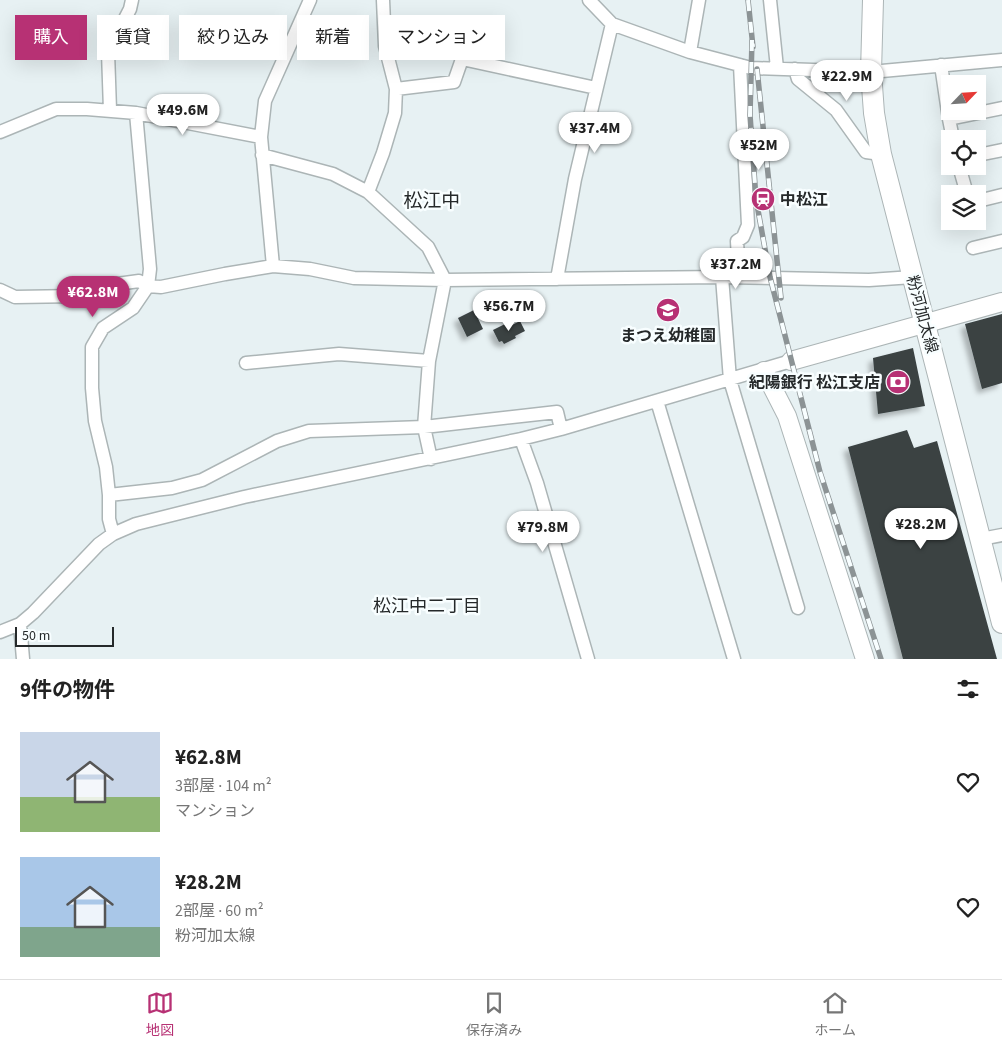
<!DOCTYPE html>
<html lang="ja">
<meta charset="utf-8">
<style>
body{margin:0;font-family:"Source Sans 3","Noto Sans JP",sans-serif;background:#f6f6f6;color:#222;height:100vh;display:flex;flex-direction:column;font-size:19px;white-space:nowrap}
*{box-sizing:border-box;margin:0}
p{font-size:16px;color:#767676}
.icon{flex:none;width:28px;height:28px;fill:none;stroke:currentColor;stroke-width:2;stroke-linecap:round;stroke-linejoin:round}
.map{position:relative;height:659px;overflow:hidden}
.details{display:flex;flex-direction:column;background:#fff;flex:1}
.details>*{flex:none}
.hud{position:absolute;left:15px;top:15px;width:500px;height:45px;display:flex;gap:10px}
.needle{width:32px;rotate:65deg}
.controls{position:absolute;left:941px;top:75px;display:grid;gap:10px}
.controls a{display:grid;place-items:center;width:45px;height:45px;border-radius:0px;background:#fff;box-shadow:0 5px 20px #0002;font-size:25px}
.scale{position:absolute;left:15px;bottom:12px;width:99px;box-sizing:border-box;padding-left:5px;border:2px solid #25292a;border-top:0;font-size:14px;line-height:18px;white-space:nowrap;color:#25292a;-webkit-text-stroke:4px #f8feff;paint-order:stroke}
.price{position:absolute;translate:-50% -42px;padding:0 11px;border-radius:18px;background:#fff;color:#222;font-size:16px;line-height:32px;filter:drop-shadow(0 1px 2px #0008)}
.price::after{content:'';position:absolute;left:50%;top:30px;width:15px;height:11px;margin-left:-8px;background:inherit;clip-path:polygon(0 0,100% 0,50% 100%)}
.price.on{background:#b73174;color:#fff}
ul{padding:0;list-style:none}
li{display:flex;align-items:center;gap:15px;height:125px;padding:0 20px}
li span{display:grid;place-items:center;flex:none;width:140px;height:100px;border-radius:0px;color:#555}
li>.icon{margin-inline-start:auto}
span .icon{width:60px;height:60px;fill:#fffc;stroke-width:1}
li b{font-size:21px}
h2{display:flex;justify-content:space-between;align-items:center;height:60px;padding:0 20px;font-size:21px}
.tag{padding:0 18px;border-radius:0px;background:#fff;box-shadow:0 5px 20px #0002;font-size:18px;line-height:45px}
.tag.on{background:#b73174;color:#fff}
.tab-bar{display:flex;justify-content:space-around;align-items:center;height:70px;border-top:1px solid #e0e0e0;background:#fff;font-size:14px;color:#767676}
.tab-bar a{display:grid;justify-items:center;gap:2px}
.tab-bar .on{color:#b73174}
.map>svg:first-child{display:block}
.building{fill:#3a4243;filter:url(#shadow)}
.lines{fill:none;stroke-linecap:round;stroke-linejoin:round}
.street-casing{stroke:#acb5b6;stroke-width:15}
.secondary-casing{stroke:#acb5b6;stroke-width:20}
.primary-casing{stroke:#acb5b6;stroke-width:22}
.street{stroke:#fff;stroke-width:12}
.secondary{stroke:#fff;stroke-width:18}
.primary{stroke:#fff;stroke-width:20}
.rail-casing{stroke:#8c9395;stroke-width:5.5}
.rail{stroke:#f8feff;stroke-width:4;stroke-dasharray:11;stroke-linecap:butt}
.labels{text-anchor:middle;stroke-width:5;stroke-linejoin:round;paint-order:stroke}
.poi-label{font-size:16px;font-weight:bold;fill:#25292a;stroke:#f8feff;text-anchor:start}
.street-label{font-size:16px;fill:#25292a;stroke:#f8feff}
.neighbourhood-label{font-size:18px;fill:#25292a;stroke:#f8feff}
.quarter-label{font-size:19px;fill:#25292a;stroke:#f8feff}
</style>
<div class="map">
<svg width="1002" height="659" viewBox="0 0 1002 659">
<defs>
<filter id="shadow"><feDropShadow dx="-4.5" dy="4.5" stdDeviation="2.5" flood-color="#0004"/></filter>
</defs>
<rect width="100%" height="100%" fill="#e7f1f3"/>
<path class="building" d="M 474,310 L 483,329 L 467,337 L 458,318 Z
M 1002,314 L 1002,383 L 982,389 L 965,324 Z
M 520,321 L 525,331 L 515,336 L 516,338 L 504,344 L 502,341 L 499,342 L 493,330 L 509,322 L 510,326 Z
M 913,348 L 925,406 L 878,414 L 873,358 Z
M 907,430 L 914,448 L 937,441 L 997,659 L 903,659 L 848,447 Z"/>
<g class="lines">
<g class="street-casing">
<path id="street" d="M 589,0 L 612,24 L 690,52 L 751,68 L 871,72 L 1002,60
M 770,0 L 777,68
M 690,52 L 699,0
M 941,65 L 949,119 L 1002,108
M 795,69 L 798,79 L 836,110 L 866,152 L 881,154
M 396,89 L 454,82 L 462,59 L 596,88
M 110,110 L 108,52 L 130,9 L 132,0
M 949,119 L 953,139
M 0,132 L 56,109 L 87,109 L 136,113 L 261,137
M 262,155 L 333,174 L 368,192 L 428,247 L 445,280 L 429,361 L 424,427 L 431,459
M 978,155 L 1002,150
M 959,166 L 967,194
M 368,192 L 383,153 L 395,113 L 396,89 L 385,46 L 383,0
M 978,201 L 1002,195
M 973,248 L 1002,241
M 273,266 L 261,137 L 265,101 L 310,0
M 722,277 L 730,380 L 798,608
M 739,277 L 737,241 L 743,237 L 748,225 L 740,65
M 557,279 L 575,179 L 612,24
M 0,290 L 15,297 L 78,296 L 110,285 L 139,281 L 148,286 L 161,287 L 225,274 L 273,266 L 310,269 L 354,278 L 445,280 L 722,277 L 869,280 L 913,277
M 246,363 L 339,354 L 429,361
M 657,401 L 734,659
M 521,439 L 537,483 L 588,659
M 109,495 L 172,488 L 202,480 L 277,441 L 309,431 L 424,427 L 557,412 L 561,429
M 113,534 L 109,519 L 109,495 L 106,467 L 95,421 L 92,388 L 92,347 L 103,328 L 133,308 L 148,286 L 150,269 L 136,113
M 981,539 L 1002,535
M 20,624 L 23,659
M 0,632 L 20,624 L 33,613 L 99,544 L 113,534 L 136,524 L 244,497 L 521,439 L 561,429 L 791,361"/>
</g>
<g class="secondary-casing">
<path id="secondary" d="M 791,361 L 1002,302
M 764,371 L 787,416 L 865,659"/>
</g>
<g class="primary-casing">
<path id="primary" d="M 873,0 L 871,72 L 874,113 L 881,154 L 1002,623"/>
</g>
<use href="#street" class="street"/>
<use href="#secondary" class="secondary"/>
<use href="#primary" class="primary"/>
<g class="rail-casing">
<path id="rail" d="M 748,0 L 753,47
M 752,40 L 750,115 L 756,199 L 770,277 L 820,472 L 881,659
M 757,69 L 781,298"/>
</g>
<use href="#rail" class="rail"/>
</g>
<defs>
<g id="station-disc" transform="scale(1.25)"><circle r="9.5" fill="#b73174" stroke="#f8feff"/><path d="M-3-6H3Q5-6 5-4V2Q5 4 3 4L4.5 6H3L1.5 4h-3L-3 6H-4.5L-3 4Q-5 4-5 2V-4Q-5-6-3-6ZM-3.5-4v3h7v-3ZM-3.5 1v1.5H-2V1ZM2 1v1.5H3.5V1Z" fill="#fff"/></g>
<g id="school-disc" transform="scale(1.25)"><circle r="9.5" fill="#b73174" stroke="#f8feff"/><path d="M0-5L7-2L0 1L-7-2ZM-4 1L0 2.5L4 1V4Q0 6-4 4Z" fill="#fff"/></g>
<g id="bank-disc" transform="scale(1.25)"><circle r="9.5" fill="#b73174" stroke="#f8feff"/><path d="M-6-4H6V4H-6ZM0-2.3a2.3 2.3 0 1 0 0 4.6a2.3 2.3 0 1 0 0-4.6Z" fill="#fff"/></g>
</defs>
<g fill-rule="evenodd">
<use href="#station-disc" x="763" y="199"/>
<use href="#school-disc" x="668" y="310"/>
<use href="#bank-disc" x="898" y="382"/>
</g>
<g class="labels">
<g class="poi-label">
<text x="780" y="205">中松江</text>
<text x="668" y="341" text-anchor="middle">まつえ幼稚園</text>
<text x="880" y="388" text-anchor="end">紀陽銀行 松江支店</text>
</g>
<g class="street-label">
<text transform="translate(923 314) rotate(75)" y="6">粉河加太線</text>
</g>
<g class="neighbourhood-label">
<text x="427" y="612">松江中二丁目</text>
</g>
<g class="quarter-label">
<text x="432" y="207">松江中</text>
</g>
</g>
</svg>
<div class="controls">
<a><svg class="needle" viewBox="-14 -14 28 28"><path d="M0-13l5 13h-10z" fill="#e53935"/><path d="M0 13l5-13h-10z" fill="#767676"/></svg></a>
<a><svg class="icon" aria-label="locate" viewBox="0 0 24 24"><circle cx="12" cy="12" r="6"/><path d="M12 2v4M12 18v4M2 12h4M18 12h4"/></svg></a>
<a><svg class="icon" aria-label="layers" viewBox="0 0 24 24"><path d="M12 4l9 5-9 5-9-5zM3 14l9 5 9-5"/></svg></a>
</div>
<div class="scale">50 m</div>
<b class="price" style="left:847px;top:102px">¥22.9M</b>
<b class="price" style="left:183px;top:136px">¥49.6M</b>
<b class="price" style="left:595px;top:154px">¥37.4M</b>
<b class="price" style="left:759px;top:171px">¥52M</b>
<b class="price" style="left:736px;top:290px">¥37.2M</b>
<b class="price on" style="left:93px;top:318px">¥62.8M</b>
<b class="price" style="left:509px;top:332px">¥56.7M</b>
<b class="price" style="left:921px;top:550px">¥28.2M</b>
<b class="price" style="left:543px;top:553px">¥79.8M</b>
<div class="hud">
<a class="tag on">購入</a>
<a class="tag">賃貸</a>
<a class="tag">絞り込み</a>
<a class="tag">新着</a>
<a class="tag">マンション</a>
</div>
</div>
<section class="details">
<h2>9件の物件<svg class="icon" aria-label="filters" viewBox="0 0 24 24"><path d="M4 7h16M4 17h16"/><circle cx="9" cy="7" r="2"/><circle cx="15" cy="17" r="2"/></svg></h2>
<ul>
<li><span style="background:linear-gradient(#c9d6e8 65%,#8fb573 0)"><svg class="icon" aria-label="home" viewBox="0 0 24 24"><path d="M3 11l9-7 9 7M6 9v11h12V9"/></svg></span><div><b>¥62.8M</b><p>3部屋 · 104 m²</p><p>マンション</p></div><svg class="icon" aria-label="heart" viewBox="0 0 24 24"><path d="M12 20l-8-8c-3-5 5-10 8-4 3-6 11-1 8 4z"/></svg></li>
<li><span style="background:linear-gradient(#a9c7e8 70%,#7fa58c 0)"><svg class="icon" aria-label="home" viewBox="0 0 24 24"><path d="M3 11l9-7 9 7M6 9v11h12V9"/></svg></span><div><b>¥28.2M</b><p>2部屋 · 60 m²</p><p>粉河加太線</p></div><svg class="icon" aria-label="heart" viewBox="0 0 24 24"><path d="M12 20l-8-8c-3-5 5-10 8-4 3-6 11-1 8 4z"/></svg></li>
</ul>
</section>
<nav class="tab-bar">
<a class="on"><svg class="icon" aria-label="map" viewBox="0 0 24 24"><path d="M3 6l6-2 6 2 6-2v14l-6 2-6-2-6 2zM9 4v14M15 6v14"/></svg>地図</a>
<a><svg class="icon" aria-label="saved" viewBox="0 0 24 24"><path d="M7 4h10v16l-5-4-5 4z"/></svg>保存済み</a>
<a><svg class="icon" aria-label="home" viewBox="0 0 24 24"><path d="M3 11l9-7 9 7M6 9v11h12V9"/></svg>ホーム</a>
</nav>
